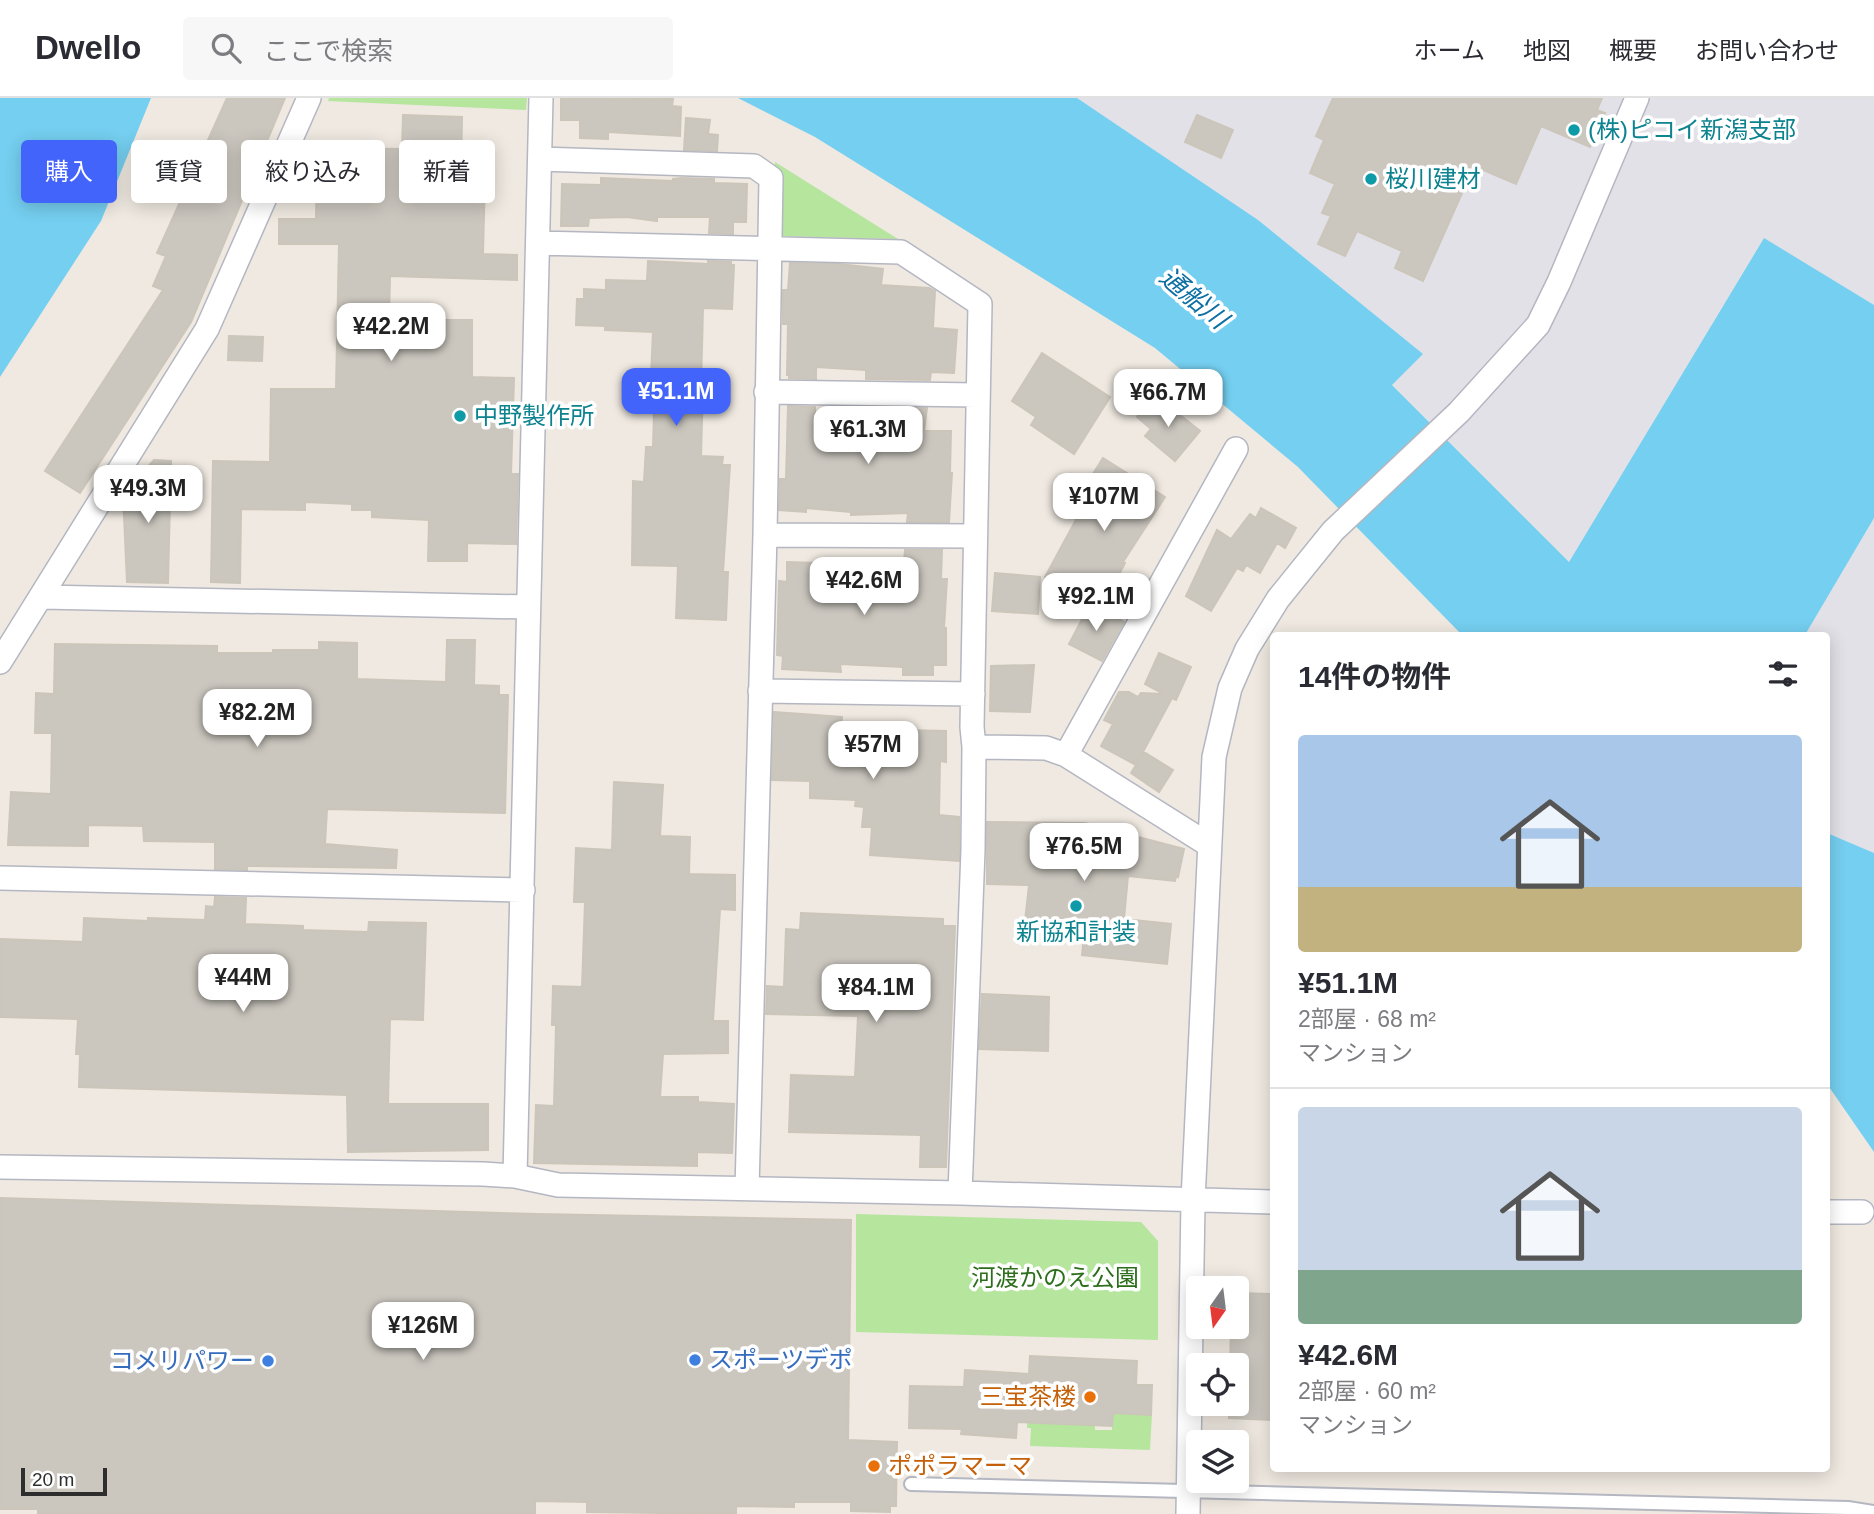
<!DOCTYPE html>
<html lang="ja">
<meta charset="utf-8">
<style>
body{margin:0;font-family:Arial,"Noto Sans JP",sans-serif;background:#f7f7f7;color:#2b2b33;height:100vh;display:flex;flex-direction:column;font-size:26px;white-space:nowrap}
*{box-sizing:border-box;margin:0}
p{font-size:23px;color:#7c7c81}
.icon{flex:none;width:38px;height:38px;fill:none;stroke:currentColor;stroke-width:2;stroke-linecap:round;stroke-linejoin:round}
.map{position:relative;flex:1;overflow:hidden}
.panel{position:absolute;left:1270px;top:534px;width:560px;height:840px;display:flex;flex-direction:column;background:#fff;border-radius:7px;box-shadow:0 4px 18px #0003}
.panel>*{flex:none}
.guide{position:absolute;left:21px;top:42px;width:665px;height:63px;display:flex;gap:14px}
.needle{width:46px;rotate:194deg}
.controls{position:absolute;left:1186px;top:1178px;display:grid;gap:14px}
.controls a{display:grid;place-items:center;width:63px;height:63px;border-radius:7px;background:#fff;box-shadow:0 4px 18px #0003;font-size:35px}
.scale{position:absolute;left:21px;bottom:18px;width:86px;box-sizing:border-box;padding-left:7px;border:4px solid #2e2e2e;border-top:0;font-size:19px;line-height:24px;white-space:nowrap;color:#2e2e2e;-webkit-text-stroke:5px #fff;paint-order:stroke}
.price{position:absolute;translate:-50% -60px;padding:0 16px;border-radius:14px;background:#fff;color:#222;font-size:23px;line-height:46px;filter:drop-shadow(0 2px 4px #0008)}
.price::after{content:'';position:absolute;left:50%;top:42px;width:21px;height:16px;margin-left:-10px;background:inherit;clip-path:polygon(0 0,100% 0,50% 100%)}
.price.active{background:#4264fb;color:#fff}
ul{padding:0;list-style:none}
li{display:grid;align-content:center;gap:14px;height:371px;padding:0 28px}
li+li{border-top:2px solid #e1e1e2}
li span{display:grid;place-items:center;height:217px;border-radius:7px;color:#555}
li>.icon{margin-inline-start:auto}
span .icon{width:126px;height:126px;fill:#fffc;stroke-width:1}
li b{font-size:30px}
h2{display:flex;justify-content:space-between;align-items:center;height:84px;padding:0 28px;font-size:30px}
.tag{padding:0 24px;border-radius:7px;background:#fff;box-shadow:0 4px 18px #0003;font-size:24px;line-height:63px}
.tag.active{background:#4264fb;color:#fff}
header{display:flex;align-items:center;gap:42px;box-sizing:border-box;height:98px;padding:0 35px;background:#fff;border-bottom:2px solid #e1e1e2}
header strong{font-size:33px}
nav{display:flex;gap:38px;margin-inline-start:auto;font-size:24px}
.search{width:490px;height:63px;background:#f7f7f7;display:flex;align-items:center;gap:18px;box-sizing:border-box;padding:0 24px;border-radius:7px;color:#7c7c81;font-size:26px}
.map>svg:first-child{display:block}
.industrial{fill:#e3e1e8}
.green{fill:#b6e59e}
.water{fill:#75cff0}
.building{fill:#cbc7bf;stroke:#cbc5ba;stroke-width:2}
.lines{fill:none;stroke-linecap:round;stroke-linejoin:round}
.lane-casing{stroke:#b4b7c1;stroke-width:16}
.street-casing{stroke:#b4b7c1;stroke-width:26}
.lane{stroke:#fff;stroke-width:12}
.street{stroke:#fff;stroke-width:23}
.culture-dot{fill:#0f9aa8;stroke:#fff;stroke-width:2.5}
.shop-dot{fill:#3f7fe0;stroke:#fff;stroke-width:2.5}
.food-dot{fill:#e8710a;stroke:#fff;stroke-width:2.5}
.labels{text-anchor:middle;stroke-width:7;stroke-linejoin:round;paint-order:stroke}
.culture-label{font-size:24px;fill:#0d838f;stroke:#fff;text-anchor:start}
.park-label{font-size:24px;fill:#2c6e1b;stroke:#fff}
.shop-label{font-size:24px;fill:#366cbe;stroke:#fff;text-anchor:start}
.food-label{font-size:24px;fill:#c56008;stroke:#fff;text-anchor:end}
.water-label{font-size:26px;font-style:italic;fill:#0d6fa3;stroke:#fff}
</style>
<header>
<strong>Dwello</strong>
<div class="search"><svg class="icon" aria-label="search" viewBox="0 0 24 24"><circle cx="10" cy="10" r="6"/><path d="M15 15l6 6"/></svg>ここで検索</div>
<nav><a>ホーム</a><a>地図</a><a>概要</a><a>お問い合わせ</a></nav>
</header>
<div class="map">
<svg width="1874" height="1416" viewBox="0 0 1874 1416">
<rect width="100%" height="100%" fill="#efe9e1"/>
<path class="industrial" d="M 1076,0 L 1874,0 L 1874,207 L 1763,141 L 1569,464 L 1392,286 L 1423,256 Z
M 1874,420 L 1874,755 L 1827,735 L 1827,537 L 1805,537 Z"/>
<path class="green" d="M 329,0 L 527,0 L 526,12 L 328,3 Z
M 775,64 L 898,141 L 782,138 L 773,128 Z
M 856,1116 L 1141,1124 L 1158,1143 L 1158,1242 L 856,1234 Z
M 1028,1312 L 1036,1325 L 1057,1326 L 1058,1313 L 1094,1314 L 1095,1332 L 1112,1332 L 1112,1315 L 1152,1316 L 1150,1352 L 1030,1348 L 1031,1330 L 1027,1330 Z"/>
<path class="water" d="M 0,0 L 151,0 L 101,123 L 0,279 Z
M 738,0 L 1077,0 L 1258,122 L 1423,256 L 1392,287 L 1569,464 L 1764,140 L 1874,207 L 1874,420 L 1805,537 L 1462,537 L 1298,369 L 1155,250 L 815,39 Z
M 1827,735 L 1874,755 L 1874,1054 L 1827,986 Z"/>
<path class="building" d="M 227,0 L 285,0 L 191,224 L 80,395 L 45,373 L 163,192 L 153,188 L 166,158 L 157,155 Z
M 561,0 L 673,1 L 672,8 L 681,9 L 680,38 L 608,34 L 608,41 L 580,40 L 580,22 L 561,22 Z
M 1333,0 L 1602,0 L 1597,12 L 1605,15 L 1590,49 L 1541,28 L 1516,86 L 1474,68 L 1423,183 L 1395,170 L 1402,153 L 1357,133 L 1345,158 L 1318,146 L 1331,118 L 1322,115 L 1335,86 L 1310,75 L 1324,42 L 1316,38 Z
M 403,17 L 462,19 L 461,75 L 485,76 L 483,156 L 517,157 L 517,182 L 390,178 L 389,222 L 472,222 L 472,279 L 514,280 L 511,376 L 518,376 L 516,446 L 467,445 L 467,463 L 428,463 L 429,422 L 372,419 L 372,412 L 352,412 L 352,406 L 305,404 L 305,412 L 241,411 L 240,485 L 211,484 L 213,363 L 270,364 L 271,291 L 336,291 L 339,146 L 279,146 L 279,121 L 316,121 L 317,50 L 402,51 Z
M 1197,17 L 1233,32 L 1221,60 L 1185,44 Z
M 686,20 L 710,22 L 708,36 L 718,37 L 717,53 L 684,52 Z
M 601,80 L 673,83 L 673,81 L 682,80 L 714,81 L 714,85 L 747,86 L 746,124 L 733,124 L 733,136 L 709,135 L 710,119 L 657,119 L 657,123 L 627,119 L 589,120 L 588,128 L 561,128 L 562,86 L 601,87 Z
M 648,163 L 708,166 L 708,163 L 731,164 L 731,167 L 734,167 L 732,211 L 703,210 L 701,287 L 703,287 L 701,358 L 723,359 L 722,367 L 730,367 L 723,474 L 728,474 L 726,522 L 676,520 L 678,468 L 632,467 L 633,383 L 644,384 L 646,349 L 653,349 L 655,278 L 651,278 L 653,234 L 605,232 L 605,228 L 576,227 L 577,201 L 584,201 L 584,191 L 606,192 L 606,182 L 647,183 Z
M 790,165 L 839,166 L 883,171 L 881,187 L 929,190 L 935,193 L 933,230 L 957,232 L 954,275 L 931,274 L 930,282 L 866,281 L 866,272 L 816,269 L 816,281 L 789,280 L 789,277 L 787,277 L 788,226 L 783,226 L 783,192 L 788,192 Z
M 229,238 L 263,239 L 262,263 L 228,262 Z
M 1042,255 L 1110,299 L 1074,356 L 1031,327 L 1036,319 L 1012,303 Z
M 1154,299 L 1168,311 L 1170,309 L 1200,333 L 1175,363 L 1145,338 L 1151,331 L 1137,319 Z
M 788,308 L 815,309 L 815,328 L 865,327 L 865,309 L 927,310 L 924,333 L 951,333 L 950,375 L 952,375 L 949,424 L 907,424 L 908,415 L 851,417 L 851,414 L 806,410 L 806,414 L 779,412 L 780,381 L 786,381 Z
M 1103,360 L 1165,399 L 1123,464 L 1125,465 L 1102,509 L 1045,479 L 1085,405 L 1078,400 Z
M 154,362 L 171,363 L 168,485 L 127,484 L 123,396 Z
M 1261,410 L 1296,430 L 1285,450 L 1277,445 L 1260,475 L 1246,467 L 1243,473 L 1237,470 L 1211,513 L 1186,498 L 1217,432 L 1231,441 L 1250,416 L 1256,420 Z
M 905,452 L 942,452 L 941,481 L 947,481 L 944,530 L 946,530 L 946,567 L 933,567 L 933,577 L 903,577 L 903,569 L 840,566 L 841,574 L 782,571 L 783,558 L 777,557 L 779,483 L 787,484 L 787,464 L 819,465 L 819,470 L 857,472 L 857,475 L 903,477 Z
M 995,475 L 1040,479 L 1038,516 L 992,513 Z
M 1090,506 L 1124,524 L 1102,563 L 1069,546 Z
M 447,542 L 475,542 L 474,587 L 499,588 L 499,597 L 508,597 L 505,715 L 327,711 L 325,746 L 397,752 L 396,770 L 247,768 L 247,772 L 215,771 L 215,744 L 144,743 L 143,728 L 88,727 L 88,748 L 8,747 L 11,694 L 51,696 L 52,635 L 35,635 L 36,595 L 54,596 L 55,546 L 217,548 L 217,555 L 273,555 L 273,552 L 319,552 L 319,544 L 357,545 L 357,581 L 446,584 Z
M 1159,555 L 1191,569 L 1176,602 L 1172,600 L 1137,665 L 1144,654 L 1173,672 L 1159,694 L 1131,675 L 1136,667 L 1101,648 L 1113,626 L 1104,622 L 1119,594 L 1129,594 L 1138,599 L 1141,595 L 1164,596 L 1145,586 Z
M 1034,567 L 1030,614 L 990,613 L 991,568 Z
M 774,614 L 842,619 L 841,633 L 904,637 L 904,632 L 946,633 L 946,664 L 940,663 L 939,717 L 959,719 L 959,763 L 870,757 L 872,729 L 862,729 L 864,709 L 855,708 L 856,702 L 810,700 L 810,683 L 772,682 Z
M 614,684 L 663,687 L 660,738 L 690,739 L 689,776 L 735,777 L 735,812 L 720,811 L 713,923 L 728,923 L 728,955 L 663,956 L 660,999 L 698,999 L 698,1004 L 734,1006 L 732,1055 L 697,1054 L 697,1068 L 534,1065 L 536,1007 L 554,1008 L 556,927 L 552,927 L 553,888 L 582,889 L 585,804 L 574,804 L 576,750 L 612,752 Z
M 987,724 L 1085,725 L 1184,751 L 1178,779 L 1176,778 L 1175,783 L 1128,778 L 1124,821 L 1171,826 L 1167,866 L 1082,857 L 1084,837 L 1024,832 L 1029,787 L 987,786 Z
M 215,799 L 246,800 L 245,826 L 303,828 L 303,832 L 368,834 L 369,824 L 426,825 L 423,922 L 390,921 L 388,1006 L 488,1006 L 488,1052 L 348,1054 L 347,997 L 79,989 L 80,956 L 76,956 L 78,921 L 0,919 L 0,841 L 83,844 L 84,820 L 148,823 L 148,820 L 205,822 L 206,808 L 214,809 Z
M 801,815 L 943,821 L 943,828 L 955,828 L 946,1069 L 920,1069 L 921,1037 L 789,1034 L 791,977 L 855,979 L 858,918 L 766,916 L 767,888 L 784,889 L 786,831 L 800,832 Z
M 982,896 L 1049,899 L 1048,953 L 979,951 Z
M 0,1100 L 537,1116 L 851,1122 L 848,1342 L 897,1344 L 896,1408 L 890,1408 L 890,1414 L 851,1413 L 851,1404 L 794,1404 L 794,1409 L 736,1408 L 736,1416 L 587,1414 L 587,1404 L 535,1403 L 535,1416 L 38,1416 L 38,1411 L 0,1411 Z
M 1237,1195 L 1274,1196 L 1274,1322 L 1229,1320 L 1229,1306 L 1237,1306 L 1237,1267 L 1230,1267 L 1231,1228 L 1237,1228 Z
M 1030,1258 L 1137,1263 L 1136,1287 L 1152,1287 L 1151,1317 L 1113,1315 L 1112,1328 L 1017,1324 L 1016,1340 L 961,1336 L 962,1331 L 909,1330 L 910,1288 L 964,1289 L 965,1272 L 1029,1276 Z"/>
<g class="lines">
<g class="lane-casing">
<path id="lane" d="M 911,1386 L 1848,1410 L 1874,1414"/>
</g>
<g class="street-casing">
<path id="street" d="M 540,61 L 754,68 L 771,80 L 765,437 L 747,1090
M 538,145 L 901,154 L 980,206 L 972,629 L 974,649 L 973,752 L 960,1095
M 766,294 L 977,297
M 765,437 L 975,438
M 42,499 L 528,509
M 0,564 L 207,231 L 309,0
M 760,593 L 973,596
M 974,649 L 1046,650 L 1066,657 L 1209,747
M 1066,657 L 1236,351
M 0,780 L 523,792
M 0,1069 L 483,1076 L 515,1078 L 558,1087 L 960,1095 L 1274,1104
M 515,1078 L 541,0
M 1827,1114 L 1862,1114
M 1188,1416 L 1193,1103 L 1214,659 L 1230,590 L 1247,551 L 1278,501 L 1333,433 L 1459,314 L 1538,227 L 1559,184 L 1637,0"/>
</g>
<use href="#lane" class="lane"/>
<use href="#street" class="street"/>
</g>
<g class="culture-dot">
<circle cx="1574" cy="32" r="7"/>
<circle cx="1371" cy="81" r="7"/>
<circle cx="460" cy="318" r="7"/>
<circle cx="1076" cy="808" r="7"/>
</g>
<g class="shop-dot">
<circle cx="695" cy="1262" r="7"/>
<circle cx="268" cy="1263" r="7"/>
</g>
<g class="food-dot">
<circle cx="1090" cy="1299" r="7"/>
<circle cx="874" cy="1368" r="7"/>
</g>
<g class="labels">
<g class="culture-label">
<text x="1588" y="40">(株)ピコイ新潟支部</text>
<text x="1385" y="89">桜川建材</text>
<text x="474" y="326">中野製作所</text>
<text x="1076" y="842" text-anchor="middle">新協和計装</text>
</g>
<g class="park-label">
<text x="1055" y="1188">河渡かのえ公園</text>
</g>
<g class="shop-label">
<text x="709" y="1270">スポーツデポ</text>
<text x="254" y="1271" text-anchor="end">コメリパワー</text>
</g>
<g class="food-label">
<text x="1076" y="1307">三宝茶楼</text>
<text x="888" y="1376" text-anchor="start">ポポラマーマ</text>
</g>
<g class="water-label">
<text transform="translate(1194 200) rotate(40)" y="9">通船川</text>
</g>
</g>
</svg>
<div class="controls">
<a><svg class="needle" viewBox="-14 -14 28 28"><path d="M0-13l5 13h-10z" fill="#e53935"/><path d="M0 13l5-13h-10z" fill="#7c7c81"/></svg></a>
<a><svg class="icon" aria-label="locate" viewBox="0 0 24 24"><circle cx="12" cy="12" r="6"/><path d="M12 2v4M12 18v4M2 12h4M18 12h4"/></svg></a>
<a><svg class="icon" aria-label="layers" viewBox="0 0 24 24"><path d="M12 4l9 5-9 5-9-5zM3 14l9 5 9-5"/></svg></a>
</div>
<div class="scale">20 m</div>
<b class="price" style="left:391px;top:265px">¥42.2M</b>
<b class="price active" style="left:676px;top:330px">¥51.1M</b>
<b class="price" style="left:1168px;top:331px">¥66.7M</b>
<b class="price" style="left:868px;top:368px">¥61.3M</b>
<b class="price" style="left:148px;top:427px">¥49.3M</b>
<b class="price" style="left:1104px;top:435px">¥107M</b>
<b class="price" style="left:864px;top:519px">¥42.6M</b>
<b class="price" style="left:1096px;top:535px">¥92.1M</b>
<b class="price" style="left:257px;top:651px">¥82.2M</b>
<b class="price" style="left:873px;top:683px">¥57M</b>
<b class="price" style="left:1084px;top:785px">¥76.5M</b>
<b class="price" style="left:243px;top:916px">¥44M</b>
<b class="price" style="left:876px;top:926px">¥84.1M</b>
<b class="price" style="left:423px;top:1264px">¥126M</b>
<div class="guide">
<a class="tag active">購入</a>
<a class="tag">賃貸</a>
<a class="tag">絞り込み</a>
<a class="tag">新着</a>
</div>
<section class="panel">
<h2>14件の物件<svg class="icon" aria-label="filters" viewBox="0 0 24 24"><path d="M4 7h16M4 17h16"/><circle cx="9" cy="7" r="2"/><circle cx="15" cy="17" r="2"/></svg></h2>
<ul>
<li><span style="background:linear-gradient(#a9c7e8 70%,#c2b280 0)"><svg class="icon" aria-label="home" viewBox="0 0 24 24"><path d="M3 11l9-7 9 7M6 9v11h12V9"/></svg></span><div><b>¥51.1M</b><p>2部屋 · 68 m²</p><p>マンション</p></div></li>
<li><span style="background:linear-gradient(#c9d6e8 75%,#7fa58c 0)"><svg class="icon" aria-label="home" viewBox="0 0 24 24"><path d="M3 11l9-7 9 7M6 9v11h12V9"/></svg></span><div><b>¥42.6M</b><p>2部屋 · 60 m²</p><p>マンション</p></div></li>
</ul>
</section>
</div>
